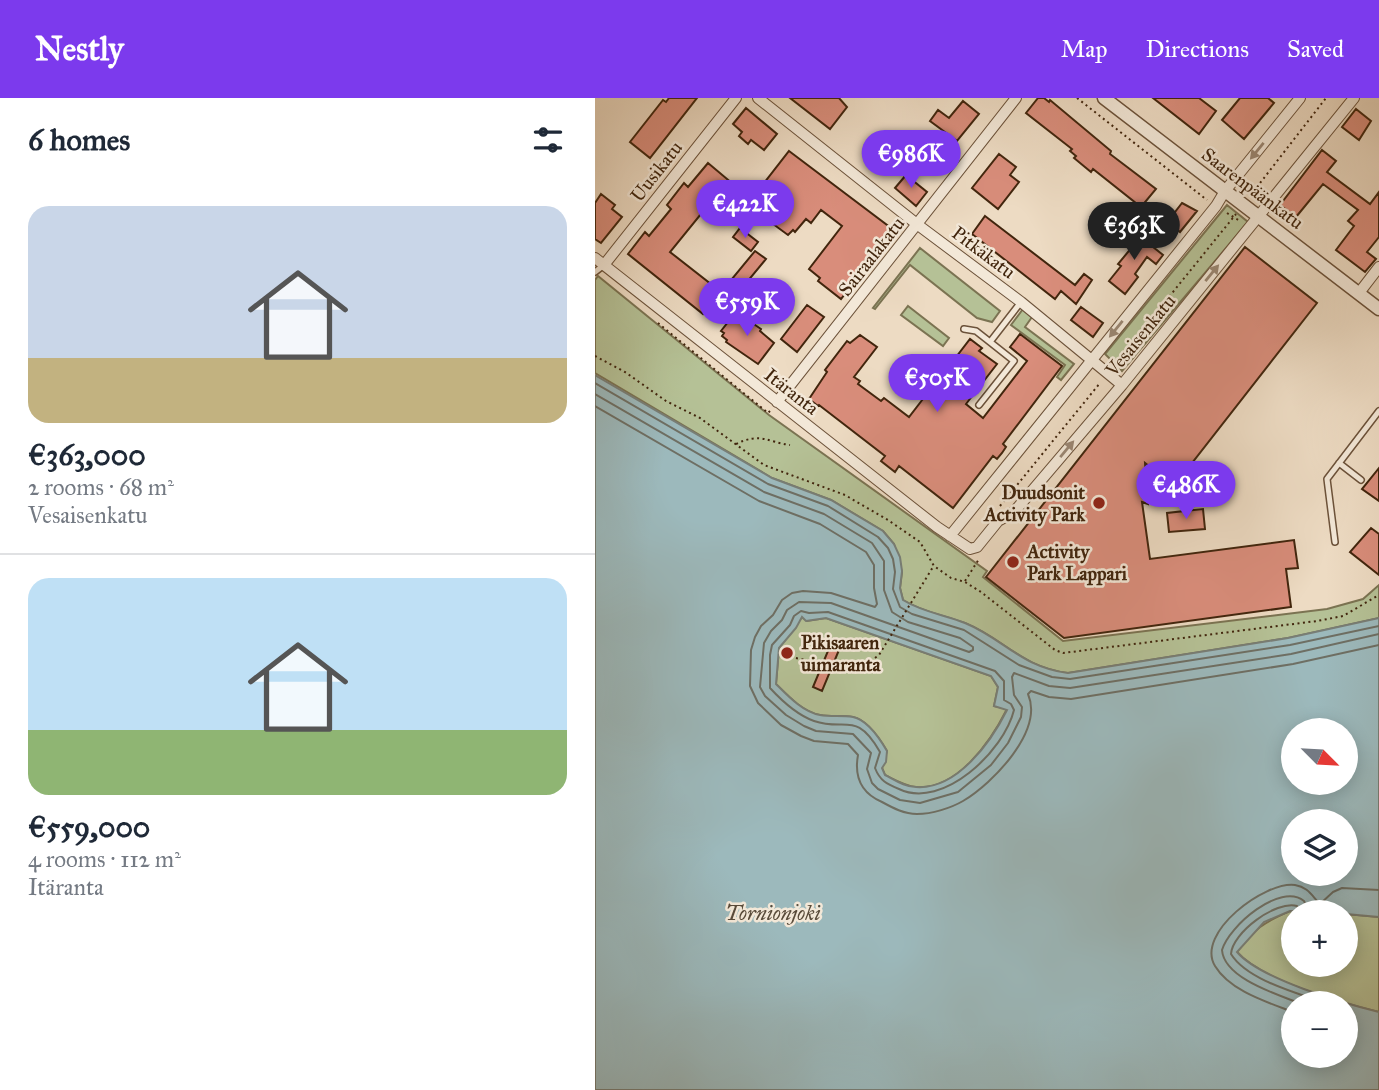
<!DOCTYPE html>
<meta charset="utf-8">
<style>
body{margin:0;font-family:"IM FELL Great Primer",serif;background:#f6f6f7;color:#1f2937;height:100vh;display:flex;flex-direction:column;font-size:26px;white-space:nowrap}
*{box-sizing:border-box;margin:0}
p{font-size:23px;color:#747a83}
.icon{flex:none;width:38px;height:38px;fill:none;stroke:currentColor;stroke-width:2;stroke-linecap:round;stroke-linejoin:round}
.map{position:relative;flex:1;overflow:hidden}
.sheet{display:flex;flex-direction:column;background:#fff;width:595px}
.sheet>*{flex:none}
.needle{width:46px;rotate:114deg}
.controls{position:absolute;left:686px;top:620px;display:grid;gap:14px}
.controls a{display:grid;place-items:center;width:77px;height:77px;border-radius:50%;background:#fff;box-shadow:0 4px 18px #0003;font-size:35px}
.price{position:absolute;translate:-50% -60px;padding:0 16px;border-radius:24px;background:#7c3aed;color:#fff;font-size:23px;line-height:46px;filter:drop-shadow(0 2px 4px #0008)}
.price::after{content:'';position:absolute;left:50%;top:42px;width:21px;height:16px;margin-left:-10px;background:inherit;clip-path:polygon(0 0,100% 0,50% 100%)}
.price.current{background:#222;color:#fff}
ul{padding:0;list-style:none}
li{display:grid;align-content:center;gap:14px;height:371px;padding:0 28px}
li+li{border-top:2px solid #e0e1e3}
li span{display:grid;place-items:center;height:217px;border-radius:21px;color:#555}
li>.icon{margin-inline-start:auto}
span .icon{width:126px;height:126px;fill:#fffc;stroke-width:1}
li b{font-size:30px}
h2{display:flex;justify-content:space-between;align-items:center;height:84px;padding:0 28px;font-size:30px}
header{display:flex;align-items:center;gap:42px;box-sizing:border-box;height:98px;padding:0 35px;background:#7c3aed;color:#fff}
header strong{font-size:33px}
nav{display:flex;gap:38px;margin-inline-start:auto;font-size:24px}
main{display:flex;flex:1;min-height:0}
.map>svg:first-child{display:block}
.green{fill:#b5c196;stroke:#7b7352;stroke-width:2}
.water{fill:#9cb9bc;stroke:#787e76;stroke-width:2;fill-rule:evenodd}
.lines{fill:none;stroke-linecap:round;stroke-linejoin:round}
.shore{stroke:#6e6f64;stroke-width:2}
.building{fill:#d98d7b;stroke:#41250d;stroke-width:2}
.service-casing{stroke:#6c523a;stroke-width:8}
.minor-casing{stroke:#6c523a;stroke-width:12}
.tertiary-casing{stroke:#6c523a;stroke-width:15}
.path{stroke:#41250d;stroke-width:2;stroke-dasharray:2 3.5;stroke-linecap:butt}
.service{stroke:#f3e8d8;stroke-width:5}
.minor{stroke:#f3e8d8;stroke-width:10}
.tertiary{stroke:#f3e8d8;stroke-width:12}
.oneway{fill:#9a8672}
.poi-dot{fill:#8f2418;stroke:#f3e8d8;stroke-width:2.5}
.labels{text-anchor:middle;stroke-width:5;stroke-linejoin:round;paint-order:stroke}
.street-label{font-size:19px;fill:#41250d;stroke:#f3e8d8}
.poi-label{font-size:19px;font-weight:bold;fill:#41250d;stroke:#f3e8d8;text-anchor:start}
.water-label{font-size:21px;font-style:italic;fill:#584a39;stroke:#f3e8d8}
</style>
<header>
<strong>Nestly</strong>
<nav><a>Map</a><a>Directions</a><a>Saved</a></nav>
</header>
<main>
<section class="sheet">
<h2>6 homes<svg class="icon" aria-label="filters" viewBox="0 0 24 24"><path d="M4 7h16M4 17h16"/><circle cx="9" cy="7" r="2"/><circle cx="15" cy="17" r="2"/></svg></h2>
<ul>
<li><span style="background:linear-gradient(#c9d6e8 70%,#c2b280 0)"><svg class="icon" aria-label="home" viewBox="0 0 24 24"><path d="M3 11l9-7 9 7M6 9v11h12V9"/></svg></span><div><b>€363,000</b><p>2 rooms · 68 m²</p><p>Vesaisenkatu</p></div></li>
<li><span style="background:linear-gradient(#bfe0f5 70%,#8fb573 0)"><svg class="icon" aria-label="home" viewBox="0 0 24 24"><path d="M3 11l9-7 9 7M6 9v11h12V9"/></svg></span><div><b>€559,000</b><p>4 rooms · 112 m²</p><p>Itäranta</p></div></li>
</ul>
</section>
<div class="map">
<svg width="784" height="992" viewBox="0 0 784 992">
<rect width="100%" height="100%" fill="#eddbc3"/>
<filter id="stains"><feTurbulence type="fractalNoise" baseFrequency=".00286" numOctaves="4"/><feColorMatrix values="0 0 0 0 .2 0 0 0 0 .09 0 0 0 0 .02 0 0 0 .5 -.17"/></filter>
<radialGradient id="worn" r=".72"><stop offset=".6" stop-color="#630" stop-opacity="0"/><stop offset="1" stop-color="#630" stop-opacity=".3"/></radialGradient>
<path class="green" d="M 632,107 L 653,124 L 527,273 L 510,256 Z
M 325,150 L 405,213 L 397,224 L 382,220 L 315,167 L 280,211 L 278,210 Z
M 3,178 L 174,317 L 392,473 L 388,479 L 468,543 L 732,511 L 768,501 L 784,487 L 784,520 L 693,540 L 473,575 C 426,569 409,541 370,525 C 349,517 327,514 308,502 L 305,490 L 307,474 L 299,446 L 288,433 L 236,402 L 177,380 L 0,275 L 0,182 Z
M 313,208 L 354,240 L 348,248 L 306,217 Z
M 428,211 L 437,219 L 430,229 L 479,266 L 466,282 L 462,279 L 470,267 L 416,227 Z
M 207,519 L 212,523 L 231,520 L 396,578 L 403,589 L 399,608 L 412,611 C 396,643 362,693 321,689 C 310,688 300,682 290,677 L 287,670 L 292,653 C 285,641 273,622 258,619 C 247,617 236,619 225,617 C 208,614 193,598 181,586 L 184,550 Z
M 695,813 L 709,814 L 698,814 L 698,866 L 751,866 L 751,816 L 784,819 L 784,914 C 747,905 666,882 642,854 C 659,831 669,824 695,813 Z"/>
<path class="water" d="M 0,277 L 177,380 L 236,402 L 288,433 L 299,446 L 305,459 L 307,473 L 305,490 L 308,502 C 327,514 350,517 370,525 C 409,541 426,569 473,575 L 693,540 L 784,520 L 784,819 L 751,816 L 751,814 L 695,813 L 669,824 L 642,854 C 665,881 748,905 784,914 L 784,992 L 0,992 ZM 207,519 L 211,523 L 231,520 L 396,578 L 403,589 L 399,608 L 412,612 C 396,644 362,692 321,689 C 310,689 300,682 290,677 L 287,670 L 291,664 L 292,653 C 285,641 273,622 258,619 C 247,617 236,619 225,617 C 208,614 193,598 181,586 L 184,550 L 201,530 ZM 698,632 L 751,632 L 751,684 L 698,684 ZM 698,723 L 751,723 L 751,775 L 698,775 ZM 698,905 L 751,905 L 751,957 L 698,957 Z"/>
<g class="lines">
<path class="shore" d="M 0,285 L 173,386 L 233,408 L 283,439 L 293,450 L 298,461 L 300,474 L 298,491 L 305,509 L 317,516 L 369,532 L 424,567 L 457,579 L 475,581 L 695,547 L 784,528
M 0,296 L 169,394 L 229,416 L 277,445 L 289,463 L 289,492 L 297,514 L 313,524 L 365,540 L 378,549 L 378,552 L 374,554 L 236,505 L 204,504 L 192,512 L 187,522 L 176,533 L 169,545 L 165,589 L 170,598 L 191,617 L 209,628 L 221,633 L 258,636 L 276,655 L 272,671 L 277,685 L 283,691 L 305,702 L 325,705 L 363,694 L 396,667 L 413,645 L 426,619 L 427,609 L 419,597 L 417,579 L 419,575 L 454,588 L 475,590 L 696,556 L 784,536
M 0,308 L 164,403 L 225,426 L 271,454 L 279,467 L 279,490 L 282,506 L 280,509 L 236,495 L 208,493 L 197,495 L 187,502 L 178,517 L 166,528 L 160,539 L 156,552 L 155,588 L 163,605 L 186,627 L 206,638 L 219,643 L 253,646 L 263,657 C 259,679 266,695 287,704 C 298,710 309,716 322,716 C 337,716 356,710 368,703 C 398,685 449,633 433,596 L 436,593 L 454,599 L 476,601 L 698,566 L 784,547
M 206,513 L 214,515 L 233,514 L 400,573 L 409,583 L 409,602 L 416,606 L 419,612 C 409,653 348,712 304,691 C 292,686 285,683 280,670 L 285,654 C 261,612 251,634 219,623 C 202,617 187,603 175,590 L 175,557 L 177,547 L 195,527 L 199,518 Z
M 705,814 L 702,808 C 681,802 637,835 636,856 C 652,882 702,895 730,905
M 704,905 C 681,896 629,880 627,852 C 634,828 685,784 709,803 L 714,814
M 698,914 C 672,904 635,893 620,868 C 600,835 670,783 700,787 C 713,789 717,798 725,806 L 738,794 L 747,790 L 784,792"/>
</g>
<path class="building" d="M 74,0 L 102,0 L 55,60 L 35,44 L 68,2 L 71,4 Z
M 195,0 L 244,0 L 252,9 L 235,31 Z
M 443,0 L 449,0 L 454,4 L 455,2 L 516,53 L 515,56 L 561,91 L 546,109 L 498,71 L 496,74 L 479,60 L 481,58 L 475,53 L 477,51 L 431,15 Z
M 558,0 L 604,0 L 621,13 L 604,36 Z
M 645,0 L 673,0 L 679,5 L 649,41 L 627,22 Z
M 368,3 L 384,16 L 362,43 L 335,23 L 343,12 L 354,20 Z
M 151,10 L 182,36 L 169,52 L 156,42 L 153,46 L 144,38 L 147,34 L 138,26 Z
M 761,11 L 776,23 L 764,42 L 747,29 Z
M 727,52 L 741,63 L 732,74 L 775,106 L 784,94 L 784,139 L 772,154 L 781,161 L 770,174 L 741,152 L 759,128 L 753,123 L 763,112 L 728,86 L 701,119 L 685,107 Z
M 194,53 L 296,130 L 281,150 L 284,153 L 274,166 L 270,163 L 256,182 L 259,184 L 246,201 L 223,183 L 225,180 L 214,171 L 247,128 L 226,112 L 216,125 L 211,121 L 200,134 L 198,132 L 193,137 L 159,112 L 162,108 L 155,103 Z
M 404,56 L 421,69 L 415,77 L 424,84 L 403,111 L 377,90 Z
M 113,65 L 144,91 L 133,104 L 123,95 L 75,154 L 126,194 L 108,216 L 33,156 L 50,134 L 54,138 L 76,111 L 72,107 L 89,85 L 93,89 Z
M 311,77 L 332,94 L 321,108 L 300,90 Z
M 6,96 L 20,107 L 17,111 L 27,119 L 6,145 L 0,141 L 0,105 Z
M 587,105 L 602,113 L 585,134 L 576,127 L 580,121 L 577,118 Z
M 390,118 L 480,187 L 489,176 L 497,182 L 481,206 L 466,193 L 460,201 L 377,136 Z
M 145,130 L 163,144 L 156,153 L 138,139 Z
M 538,133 L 568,157 L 561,166 L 552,159 L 540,176 L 543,179 L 530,196 L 514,183 L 526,168 L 523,166 L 538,148 L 530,142 Z
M 650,149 L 722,205 L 579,388 L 550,365 L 553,406 L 547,404 L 555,461 L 699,442 L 703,470 L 691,471 L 696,509 L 469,540 L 391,479 Z
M 160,153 L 171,161 L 138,201 L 127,193 Z
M 212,207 L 229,219 L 202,254 L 186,241 Z
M 486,209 L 508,225 L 498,239 L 476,222 Z
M 141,214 L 166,231 L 165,233 L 179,245 L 163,266 L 131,244 L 132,242 L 127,238 L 129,235 L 126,233 Z
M 425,236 L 467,268 L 408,346 L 411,349 L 407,355 L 402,361 L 398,358 L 358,410 L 304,368 L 300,374 L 286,363 L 290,358 L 224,307 L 223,308 L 214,301 L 232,274 L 230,272 L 252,243 L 255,245 L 265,237 L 282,249 L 259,279 L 265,283 L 263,286 L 286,303 L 289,300 L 314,319 L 331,297 L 325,292 L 338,275 L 345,280 L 375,241 L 387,250 L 384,253 L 402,266 L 371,306 L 388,320 L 432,263 L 415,249 Z
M 784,370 L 784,403 L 767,391 Z
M 608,411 L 610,431 L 574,434 L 572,415 Z
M 776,430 L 784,436 L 784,477 L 755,454 Z
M 235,548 L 244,552 L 227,593 L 218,589 Z"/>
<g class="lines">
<g class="service-casing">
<path id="service" d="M 0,174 L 9,167
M 369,231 L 381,233 L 395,244 L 426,204
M 384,307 L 419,263 L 395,244
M 744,365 L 766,382
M 740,444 L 732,381 L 784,313"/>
</g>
<g class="minor-casing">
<path id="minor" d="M 163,0 L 323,127 L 426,204 L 527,287
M 0,160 L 342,429 L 375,451 L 382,449 L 403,423 L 419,414 L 527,287 L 759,0
M 9,167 L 141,0
M 764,195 L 784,169
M 182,304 L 421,0
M 355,438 L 621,108 L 630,93 L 705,0"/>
</g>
<g class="tertiary-casing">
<path id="tertiary" d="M 509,0 L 784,211"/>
</g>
<path class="path" d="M 482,0 L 612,102
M 655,98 L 731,0
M 632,115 L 645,123
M 63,225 L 173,315 L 175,313
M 0,258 L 30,274 L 71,303 L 105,320 L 169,367 L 250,397 L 293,422 L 325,444 L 339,468 L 356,480 L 370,484 L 386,494 L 460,552 L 468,555 L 722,523 L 748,518 L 784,497
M 519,267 L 641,116
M 141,346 C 166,334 172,344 195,347
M 405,408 L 505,285
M 370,483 L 384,461
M 190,559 C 224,560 249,585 284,557 L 338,469"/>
<use href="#service" class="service"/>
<use href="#minor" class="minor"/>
<use href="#tertiary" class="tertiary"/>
</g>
<defs><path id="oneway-solid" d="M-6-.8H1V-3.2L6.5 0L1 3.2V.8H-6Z" transform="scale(1.75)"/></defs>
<g class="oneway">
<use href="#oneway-solid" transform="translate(662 53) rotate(129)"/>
<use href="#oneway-solid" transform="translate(617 175) rotate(-51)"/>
<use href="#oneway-solid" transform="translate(521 231) rotate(129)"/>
<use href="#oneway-solid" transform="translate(472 351) rotate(-50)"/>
</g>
<g class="poi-dot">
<circle cx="504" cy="405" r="7"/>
<circle cx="418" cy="464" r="7"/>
<circle cx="192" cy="555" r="7"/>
</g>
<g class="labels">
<g class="street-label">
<text transform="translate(61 73) rotate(-52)" y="7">Uusikatu</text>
<text transform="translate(658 90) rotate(37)" y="7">Saarenpäänkatu</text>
<text transform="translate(389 154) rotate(37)" y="7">Pitkäkatu</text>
<text transform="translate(276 158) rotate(-52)" y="7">Sairaalakatu</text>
<text transform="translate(545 237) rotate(-51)" y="7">Vesaisenkatu</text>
<text transform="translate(197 293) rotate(38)" y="7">Itäranta</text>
</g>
<g class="poi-label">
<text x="490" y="401" text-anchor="end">Duudsonit<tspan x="490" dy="22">Activity Park</tspan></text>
<text x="432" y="460">Activity<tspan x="432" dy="22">Park Lappari</tspan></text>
<text x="206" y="551">Pikisaaren<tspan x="206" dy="22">uimaranta</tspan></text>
</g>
<g class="water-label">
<text x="178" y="822">Tornionjoki</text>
</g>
</g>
<rect width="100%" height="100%" filter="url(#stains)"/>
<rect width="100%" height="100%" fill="url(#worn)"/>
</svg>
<div class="controls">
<a><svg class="needle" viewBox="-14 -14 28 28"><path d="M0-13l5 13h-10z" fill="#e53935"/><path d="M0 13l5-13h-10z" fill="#747a83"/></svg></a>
<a><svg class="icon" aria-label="layers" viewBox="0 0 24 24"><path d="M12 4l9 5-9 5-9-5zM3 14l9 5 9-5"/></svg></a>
<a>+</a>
<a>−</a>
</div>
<b class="price" style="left:316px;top:92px">€986K</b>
<b class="price" style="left:150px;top:142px">€422K</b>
<b class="price current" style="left:539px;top:164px">€363K</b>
<b class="price" style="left:152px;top:240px">€559K</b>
<b class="price" style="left:342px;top:316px">€505K</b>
<b class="price" style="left:591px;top:423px">€486K</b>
</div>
</main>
